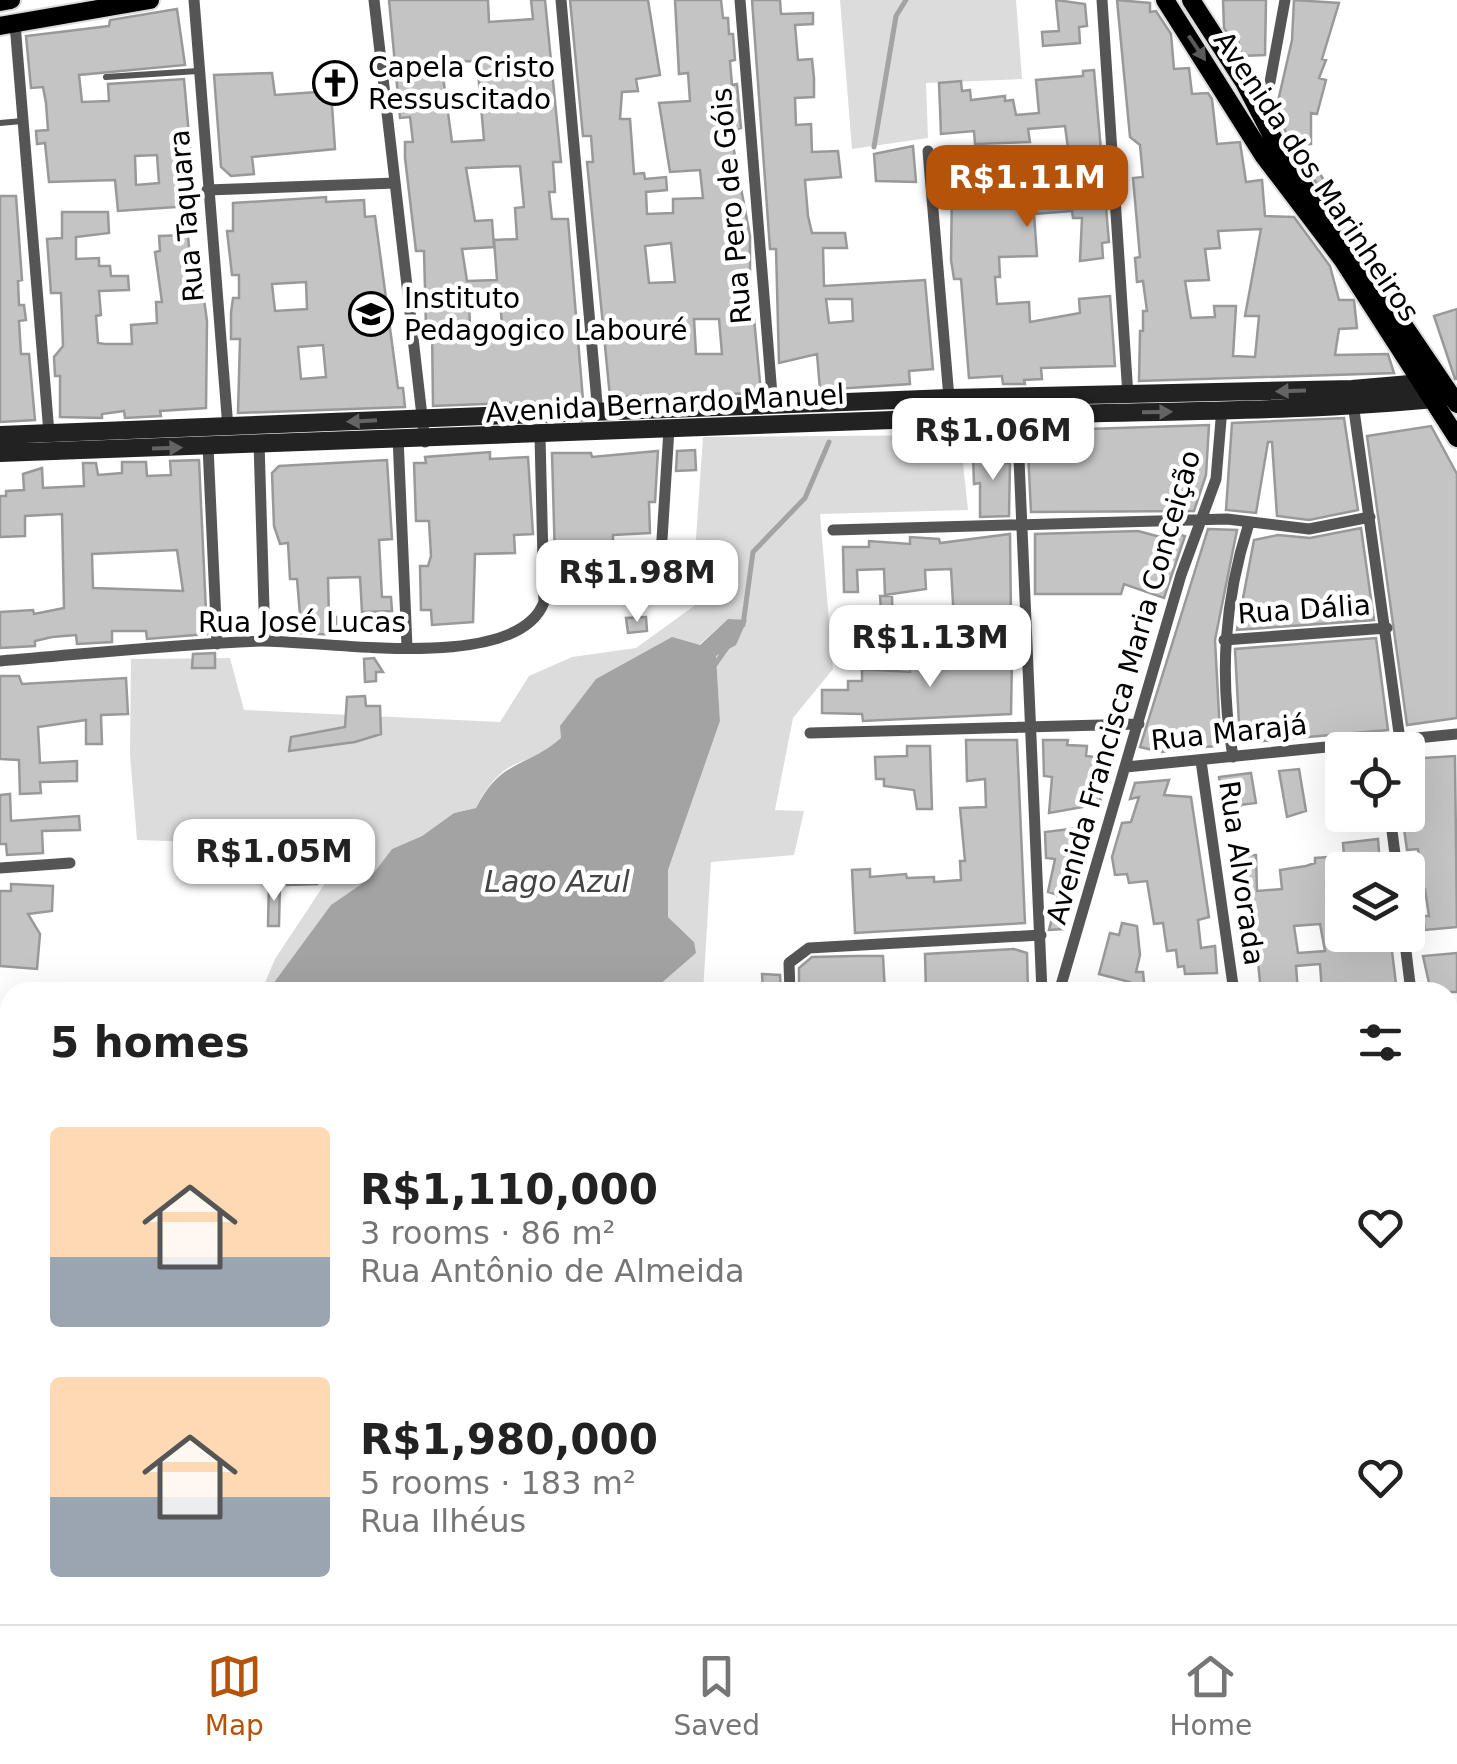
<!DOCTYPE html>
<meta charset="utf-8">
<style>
body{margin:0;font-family:"DejaVu Sans",sans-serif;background:#f6f6f6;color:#222;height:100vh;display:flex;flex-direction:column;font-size:38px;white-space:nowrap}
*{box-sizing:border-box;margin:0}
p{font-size:32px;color:#767676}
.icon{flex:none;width:55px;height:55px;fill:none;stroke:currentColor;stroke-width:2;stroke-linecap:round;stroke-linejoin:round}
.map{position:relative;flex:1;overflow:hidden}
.drawer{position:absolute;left:0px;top:982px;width:1458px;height:642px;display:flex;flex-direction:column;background:#fff;border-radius:30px 30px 0 0;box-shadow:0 10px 40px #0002}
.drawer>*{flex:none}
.fabs{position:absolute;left:1325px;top:732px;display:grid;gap:20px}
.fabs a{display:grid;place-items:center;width:100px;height:100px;border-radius:10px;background:#fff;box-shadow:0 10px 40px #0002;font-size:50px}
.price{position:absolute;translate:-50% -85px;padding:0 22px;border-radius:20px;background:#fff;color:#222;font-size:32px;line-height:65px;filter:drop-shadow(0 2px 5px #0008)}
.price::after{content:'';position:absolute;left:50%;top:60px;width:30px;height:22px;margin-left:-15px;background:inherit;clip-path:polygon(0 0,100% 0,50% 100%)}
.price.active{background:#b45309;color:#fff}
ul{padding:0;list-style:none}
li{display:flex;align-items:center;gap:30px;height:250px;padding:0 50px}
li span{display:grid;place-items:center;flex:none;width:280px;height:200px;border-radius:10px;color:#555}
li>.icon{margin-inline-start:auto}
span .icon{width:120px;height:120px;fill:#fffc;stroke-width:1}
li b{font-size:42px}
h2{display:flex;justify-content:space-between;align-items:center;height:120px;padding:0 50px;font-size:42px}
.tabs{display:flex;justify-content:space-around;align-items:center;height:140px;border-top:2px solid #e0e0e0;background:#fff;font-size:28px;color:#767676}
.tabs a{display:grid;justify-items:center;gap:5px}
.tabs .active{color:#b45309}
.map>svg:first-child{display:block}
.green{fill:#dcdcdc}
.water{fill:#a3a3a3}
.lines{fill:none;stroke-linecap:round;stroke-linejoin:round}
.stream{stroke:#a3a3a3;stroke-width:5}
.building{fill:#c4c4c4;stroke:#999;stroke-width:2.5;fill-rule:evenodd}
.primary-casing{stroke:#dbdbdb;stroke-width:22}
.lane{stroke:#555;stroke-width:6}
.street{stroke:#555;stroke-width:11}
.secondary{stroke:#222;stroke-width:18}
.primary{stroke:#000;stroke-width:18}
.oneway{fill:#595959}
.oneway2{fill:#646464}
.labels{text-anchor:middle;stroke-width:9;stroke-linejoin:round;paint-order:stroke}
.poi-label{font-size:28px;fill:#000;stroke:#fff;text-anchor:start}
.street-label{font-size:28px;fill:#000;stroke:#fff}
.water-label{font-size:30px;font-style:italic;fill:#444;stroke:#fff}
</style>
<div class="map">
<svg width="1457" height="1624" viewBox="0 0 1457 1624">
<rect width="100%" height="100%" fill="#fff"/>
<path class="green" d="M 840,0 L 1016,0 L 1022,79 L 926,83 L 928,138 L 852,149 Z
M 960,435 L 968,510 L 820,514 L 833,669 L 793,718 L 775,810 L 804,811 L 794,855 L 711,862 L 703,992 L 651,992 L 694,942 L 668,917 L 668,870 L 720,721 L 716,656 L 728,619 L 699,645 L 539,757 C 506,762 490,780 476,808 L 454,813 L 422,836 L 392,849 L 369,879 L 331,906 L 267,992 L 261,992 L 275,959 L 349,847 L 137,840 L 130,754 L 131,659 L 230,658 L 244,710 L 500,722 L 529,676 L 572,657 L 636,648 L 705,598 L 696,538 L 703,437 Z
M 10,1092 L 10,1502 L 0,1502 L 0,1093 Z"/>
<path class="water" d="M 728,619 L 747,620 L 736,645 L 716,656 L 720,721 L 668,870 L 668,917 L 694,942 L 696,953 L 651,992 L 267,992 L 331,905 L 369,879 L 392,849 L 422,836 L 454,813 L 476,808 C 502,758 525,769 561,738 L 560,726 L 596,679 L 672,637 L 700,645 Z"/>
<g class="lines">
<path class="stream" d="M 874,147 L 896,16 L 906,0
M 743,625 L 753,552 L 805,498 L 829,442
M 714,666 L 728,646
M 0,1384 L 10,1379"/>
</g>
<path class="building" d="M 389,0 L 488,0 L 489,22 L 533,19 L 531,0 L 545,0 L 561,162 L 553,162 L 555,192 L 549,192 L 552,219 L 568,219 L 583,400 L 433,406 L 432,328 L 426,328 L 424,251 L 416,251 L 405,158 L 405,142 L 413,142 L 410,117 L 400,118 ZM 477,61 L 484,140 L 452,142 L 441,62 ZM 520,166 L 524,207 L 515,208 L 517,239 L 494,240 L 497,280 L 467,281 L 462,249 L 494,247 L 492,220 L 475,221 L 466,168 ZM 500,302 L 502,325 L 470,326 L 469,303 Z
M 570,0 L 648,0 L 660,75 L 636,79 L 638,91 L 622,92 L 620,119 L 630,119 L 634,174 L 644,173 L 645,179 L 666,177 L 667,190 L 646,192 L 647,214 L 673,213 L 673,199 L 703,198 L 700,170 L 670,172 L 659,103 L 690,101 L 688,73 L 679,74 L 675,0 L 721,0 L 723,18 L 728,18 L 729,34 L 733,34 L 735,60 L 730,61 L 732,85 L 737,84 L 741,128 L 737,129 L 738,140 L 732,140 L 750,236 L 750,314 L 754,318 L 761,393 L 610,397 L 587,162 L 593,162 L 591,136 L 583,136 ZM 671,243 L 675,282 L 649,283 L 645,246 ZM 694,319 L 719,319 L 722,354 L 696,354 Z
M 752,0 L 780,0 L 781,14 L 813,13 L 813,24 L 795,25 L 798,60 L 812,59 L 814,78 L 814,97 L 795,98 L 796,125 L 811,124 L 812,152 L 838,151 L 841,177 L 805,180 L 808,216 L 812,233 L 845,233 L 847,248 L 823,248 L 824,286 L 925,280 L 933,369 L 909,371 L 910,384 L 820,390 L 817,354 L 779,363 L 776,249 L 770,249 ZM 826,299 L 852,299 L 853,321 L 829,323 Z
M 1056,0 L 1085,4 L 1087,26 L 1079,27 L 1080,43 L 1043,46 L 1042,32 L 1059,31 Z
M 1117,0 L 1150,3 L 1150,12 L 1156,11 L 1171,34 L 1174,69 L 1189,68 L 1192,94 L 1208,93 L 1212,99 L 1217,144 L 1240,142 L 1246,182 L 1262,180 L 1265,216 L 1294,217 L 1330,266 L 1339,300 L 1354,300 L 1357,328 L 1339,329 L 1335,355 L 1388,354 L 1394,373 L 1139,381 L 1140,331 L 1143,331 L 1143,311 L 1147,311 L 1143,281 L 1137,282 L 1135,258 L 1140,257 L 1133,178 L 1143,177 L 1140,145 L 1130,137 ZM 1261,229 L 1245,316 L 1259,316 L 1255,357 L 1233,356 L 1236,306 L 1214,306 L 1215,317 L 1191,318 L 1185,281 L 1209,280 L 1205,249 L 1220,248 L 1218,231 Z
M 1223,0 L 1266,0 L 1265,55 L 1242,56 L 1238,40 L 1232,40 L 1224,28 Z
M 1294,0 L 1339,3 L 1322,59 L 1326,60 L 1319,78 L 1326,80 L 1321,99 L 1317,114 L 1311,113 L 1311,144 L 1302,144 L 1328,187 L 1323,191 L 1298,159 L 1276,110 L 1292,40 Z
M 177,9 L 185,65 L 79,75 L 82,102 L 109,101 L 108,84 L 184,79 L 194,192 L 189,192 L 190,206 L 118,211 L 115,180 L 49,182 L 45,143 L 37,144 L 36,131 L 48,130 L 46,103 L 43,87 L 31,88 L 26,36 L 109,26 L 110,20 ZM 157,155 L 159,183 L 136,185 L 135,156 Z
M 1094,70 L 1109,242 L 1102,243 L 1103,258 L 1080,261 L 1082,218 L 1073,218 L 1072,211 L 1034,214 L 1037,256 L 999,257 L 1000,277 L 995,277 L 997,304 L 1029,302 L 1030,322 L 1080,313 L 1079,299 L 1110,296 L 1115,366 L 1041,368 L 1042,379 L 1024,380 L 1025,384 L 1003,384 L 1002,376 L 969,378 L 961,279 L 954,279 L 951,260 L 952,185 L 948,185 L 947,173 L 1028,170 L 1030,195 L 1056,193 L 1056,166 L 1063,164 L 1062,149 L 1068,148 L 1065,126 L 1028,129 L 1030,142 L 975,144 L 974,131 L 941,134 L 939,83 L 961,81 L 962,91 L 970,90 L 971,100 L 1005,96 L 1005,101 L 1013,100 L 1016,115 L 1039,113 L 1036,80 L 1083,76 L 1083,71 Z
M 272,73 L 275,95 L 331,91 L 335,149 L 252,157 L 254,174 L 231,176 L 221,167 L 214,75 Z
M 913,146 L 916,182 L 876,181 L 874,154 Z
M 0,196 L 16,196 L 22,280 L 18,281 L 19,305 L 24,305 L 26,320 L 19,321 L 21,354 L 29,354 L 35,420 L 0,422 Z
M 326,197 L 326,202 L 364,200 L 365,217 L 375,216 L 398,388 L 403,388 L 405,407 L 238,413 L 240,339 L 231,339 L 231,313 L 233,298 L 239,298 L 239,275 L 232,275 L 227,231 L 233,231 L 233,203 ZM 306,282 L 307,309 L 275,311 L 272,284 ZM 323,345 L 326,377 L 301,379 L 298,347 Z
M 62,212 L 108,212 L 109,233 L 76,237 L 76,259 L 99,258 L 99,266 L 110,266 L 111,276 L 128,276 L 129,290 L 99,291 L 101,315 L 96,316 L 98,343 L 105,344 L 132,344 L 131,325 L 157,323 L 156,302 L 162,302 L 155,252 L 160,251 L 159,236 L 188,235 L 191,270 L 201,277 L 207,321 L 206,408 L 160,411 L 161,416 L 125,418 L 124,411 L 102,414 L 102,418 L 60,417 L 60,376 L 55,376 L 54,357 L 63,346 L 61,293 L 51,293 L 47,239 L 62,238 Z
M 1457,309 L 1457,379 L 1455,379 L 1434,316 Z
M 1344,418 L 1358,510 L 1309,520 L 1277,516 L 1272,442 L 1268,442 L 1256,513 L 1226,510 L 1232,423 Z
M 1209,425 L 1206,475 L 1194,511 L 1031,512 L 1027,431 Z
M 1431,426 L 1457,474 L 1457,718 L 1407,725 L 1367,436 Z
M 1000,446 L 1001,463 L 1010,463 L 1009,516 L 980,517 L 980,483 L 974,484 L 973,455 L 982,455 L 981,448 Z
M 695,450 L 696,470 L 676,471 L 677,451 Z
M 658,451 L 655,502 L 649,502 L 650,533 L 613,535 L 613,542 L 605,544 L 568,545 L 568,559 L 555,560 L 552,453 L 591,453 L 592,457 Z
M 490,452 L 490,459 L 528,457 L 533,534 L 514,535 L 515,553 L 475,554 L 473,622 L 432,625 L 431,610 L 421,610 L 420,566 L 428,566 L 431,556 L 429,521 L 416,521 L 414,463 L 426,463 L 425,457 Z
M 199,460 L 207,634 L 147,639 L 146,631 L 112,631 L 112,642 L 77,644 L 76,635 L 52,637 L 35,641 L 35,646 L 0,648 L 0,612 L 33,610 L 34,614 L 64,608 L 62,514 L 25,516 L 25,536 L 0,537 L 0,496 L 6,496 L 6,491 L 24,490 L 23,474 L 42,468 L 43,488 L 84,486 L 83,463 L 96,463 L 98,475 L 122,473 L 122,462 L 146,462 L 147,476 L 171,475 L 170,461 ZM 177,550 L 183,591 L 93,588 L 92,554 Z
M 387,460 L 392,539 L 379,540 L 382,597 L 391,597 L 392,611 L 362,612 L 360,577 L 328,578 L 329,617 L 336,617 L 336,635 L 280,632 L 279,616 L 300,615 L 297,579 L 290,579 L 288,543 L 280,544 L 274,526 L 272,473 L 279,466 Z
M 1361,528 L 1374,620 L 1237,630 L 1254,540 L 1278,535 L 1310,538 Z
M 1208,529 L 1237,530 L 1215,640 L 1220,733 L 1216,733 L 1216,746 L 1161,752 L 1140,747 Z
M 1138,531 L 1164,538 L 1166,531 L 1185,536 L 1164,598 L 1124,584 L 1121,594 L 1035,594 L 1035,534 Z
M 1010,534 L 1011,619 L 954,620 L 951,569 L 925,570 L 926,589 L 885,595 L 884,569 L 857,570 L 858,592 L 844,592 L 843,547 L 869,547 L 869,541 L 910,544 L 910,537 L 939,539 L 940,543 Z
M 632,578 L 633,591 L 613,591 L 613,597 L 602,597 L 601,583 Z
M 880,596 L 892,596 L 893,640 L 870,641 L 869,623 L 882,622 Z
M 646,617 L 647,631 L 628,633 L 626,618 Z
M 1376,638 L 1388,730 L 1240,743 L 1235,649 Z
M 1000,649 L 1001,659 L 1012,659 L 1011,714 L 863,721 L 862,714 L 822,713 L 822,690 L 848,690 L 848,681 L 862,681 L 862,669 L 910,672 L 910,662 L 947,661 L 954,651 Z
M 215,653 L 215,668 L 192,668 L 193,654 Z
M 374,658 L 383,672 L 376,672 L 376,681 L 365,682 L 364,659 Z
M 0,676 L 19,676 L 22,684 L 126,678 L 128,714 L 101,715 L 102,744 L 86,744 L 86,720 L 38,727 L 40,763 L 77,761 L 77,781 L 40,782 L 41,793 L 20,794 L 19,760 L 0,759 Z
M 365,696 L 366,706 L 380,706 L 381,734 L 355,742 L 289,751 L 291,737 L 345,727 L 347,697 Z
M 966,740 L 1017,740 L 1025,923 L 855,933 L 852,870 L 870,869 L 870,877 L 906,874 L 907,878 L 934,877 L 934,882 L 961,880 L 960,861 L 965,861 L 960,808 L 986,807 L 985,779 L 967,781 Z
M 1043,740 L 1068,740 L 1067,745 L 1087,746 L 1086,756 L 1105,758 L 1100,804 L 1049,813 L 1052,777 L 1044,776 Z
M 907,746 L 930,746 L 932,809 L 917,809 L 914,790 L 884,786 L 884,779 L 876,779 L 875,757 L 907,756 Z
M 1455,756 L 1457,927 L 1425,930 L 1423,916 L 1429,916 L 1425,889 L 1413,890 L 1411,876 L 1421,875 L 1418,849 L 1407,850 L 1402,815 L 1408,815 L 1408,759 Z
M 1299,769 L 1306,811 L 1287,817 L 1279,771 Z
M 1251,773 L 1256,803 L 1240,805 L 1242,818 L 1225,821 L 1219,777 Z
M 1169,780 L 1164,795 L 1191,797 L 1209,917 L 1198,920 L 1201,948 L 1215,946 L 1217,973 L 1185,974 L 1184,966 L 1178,967 L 1176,950 L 1167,951 L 1163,923 L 1154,924 L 1147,881 L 1129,883 L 1127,874 L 1115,875 L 1112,857 L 1122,823 L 1131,822 L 1139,797 L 1130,799 L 1135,783 Z
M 10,794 L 11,821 L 79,816 L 80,830 L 42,831 L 43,853 L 7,855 L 6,844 L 0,844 L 0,795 Z
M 1094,826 L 1063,917 L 1064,929 L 1049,930 L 1058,895 L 1048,892 L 1055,859 L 1046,858 L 1045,832 Z
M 1378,839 L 1380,865 L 1342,870 L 1342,882 L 1326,883 L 1329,910 L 1342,909 L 1342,935 L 1390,935 L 1397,992 L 1322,992 L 1320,964 L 1296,966 L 1298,992 L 1261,992 L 1256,942 L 1248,943 L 1245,917 L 1240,917 L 1242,855 L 1256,855 L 1257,891 L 1282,889 L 1280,870 L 1306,866 L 1315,863 L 1315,858 L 1344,856 L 1343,843 ZM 1320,924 L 1325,951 L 1298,953 L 1294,926 Z
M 317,873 L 317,884 L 287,885 L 286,874 Z
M 269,881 L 280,882 L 279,926 L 268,926 Z
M 11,884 L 53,886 L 52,911 L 28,914 L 40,934 L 37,969 L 0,966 L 0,891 L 11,891 Z
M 1122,923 L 1137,926 L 1140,955 L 1136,972 L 1143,972 L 1145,992 L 1132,992 L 1130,982 L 1099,974 L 1110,933 L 1119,935 Z
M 1014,949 L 1027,953 L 1028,992 L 926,992 L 925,954 Z
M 1457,953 L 1457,992 L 1431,992 L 1423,956 Z
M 856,956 L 883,956 L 885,992 L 799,992 L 799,968 L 812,957 Z
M 762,974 L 780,975 L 781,992 L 763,992 Z"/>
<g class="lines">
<g class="primary-casing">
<path id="primary" d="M 1165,0 L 1263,155 L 1342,259 L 1457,438
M 1191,0 L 1244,82 L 1287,165 L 1352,249 L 1457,404
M 0,2 L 11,0
M 0,26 L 150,0"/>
</g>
<path class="lane" d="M 106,77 L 198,71
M 0,123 L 22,121"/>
<path class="street" d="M 194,0 L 228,428
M 374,0 L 425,442
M 561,0 L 598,414
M 740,0 L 773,407
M 1102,0 L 1128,396
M 15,24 L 49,433
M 1259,113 L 1270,82 L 1285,0
M 928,151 L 949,398
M 207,190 L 395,183
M 1353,403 L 1400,740
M 1017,413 L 1042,992
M 398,437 L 407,647
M 259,442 L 265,641
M 208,446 L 217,644
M 833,530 L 1227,519 L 1309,529 L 1370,517
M 544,578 C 580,567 630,580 661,555 L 669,429
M 1224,640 L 1387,628
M 0,661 C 86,654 174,644 260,641 C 321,640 517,675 544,602 L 540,436
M 810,733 L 1139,724
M 1233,757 C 1219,676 1224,601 1249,523
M 1201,761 L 1234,992
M 1126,767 L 1457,734
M 1390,815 L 1397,870
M 0,868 L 70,863
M 1404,935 L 1411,992
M 790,992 L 789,963 L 809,948 L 1041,935
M 1059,992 L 1181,575 L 1216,479 L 1222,408
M 0,1075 L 10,1075
M 1448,1278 L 1457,1278
M 1448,1462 L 1457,1461
M 0,1590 L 10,1593
M 217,1615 L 217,1624
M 1143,1615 L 1144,1624
M 458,1624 L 458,1615
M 701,1624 L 701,1615
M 861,1624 L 864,1615"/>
<path class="secondary" d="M 0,435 L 949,398 L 1352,389 L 1433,382
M 0,453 C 325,443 650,430 975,417 C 1131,410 1287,414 1443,398"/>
<use href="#primary" class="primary"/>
</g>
<defs><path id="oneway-solid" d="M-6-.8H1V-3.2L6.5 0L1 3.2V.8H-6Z" transform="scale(2.5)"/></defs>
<use class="oneway" href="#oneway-solid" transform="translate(1197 48) rotate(56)"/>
<g class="oneway2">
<use href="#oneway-solid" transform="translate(1291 391) rotate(178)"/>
<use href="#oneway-solid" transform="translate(1157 412) rotate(-1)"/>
<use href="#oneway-solid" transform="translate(362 421) rotate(177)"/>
<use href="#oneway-solid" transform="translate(167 448) rotate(-2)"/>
</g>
<defs>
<g id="church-ring" transform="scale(2.25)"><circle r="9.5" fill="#fff" stroke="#000" stroke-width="1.5"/><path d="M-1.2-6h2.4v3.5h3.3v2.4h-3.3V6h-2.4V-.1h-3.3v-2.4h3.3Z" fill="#000"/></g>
<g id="school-ring" transform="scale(2.25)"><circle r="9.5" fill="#fff" stroke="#000" stroke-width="1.5"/><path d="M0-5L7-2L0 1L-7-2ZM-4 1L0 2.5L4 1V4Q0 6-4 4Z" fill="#000"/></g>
</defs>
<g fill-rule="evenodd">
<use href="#church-ring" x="335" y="83"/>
<use href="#school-ring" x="371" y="314"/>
</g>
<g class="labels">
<g class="poi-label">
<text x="368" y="77">Capela Cristo<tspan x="368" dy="32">Ressuscitado</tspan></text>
<text x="404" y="308">Instituto<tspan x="404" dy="32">Pedagogico Labouré</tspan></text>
</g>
<g class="street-label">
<text transform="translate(1317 176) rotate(56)" y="10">Avenida dos Marinheiros</text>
<text transform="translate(731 206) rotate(-95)" y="10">Rua Pero de Góis</text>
<text transform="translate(186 216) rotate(-95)" y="10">Rua Taquara</text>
<text transform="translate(665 403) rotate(-3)" y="10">Avenida Bernardo Manuel</text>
<text transform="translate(1304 609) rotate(-4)" y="10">Rua Dália</text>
<text x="302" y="632">Rua José Lucas</text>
<text transform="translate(1123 687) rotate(-74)" y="10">Avenida Francisca Maria Conceição</text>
<text transform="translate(1229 732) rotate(-6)" y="10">Rua Marajá</text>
<text transform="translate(1242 873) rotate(82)" y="10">Rua Alvorada</text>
</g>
<g class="water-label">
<text x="557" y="892">Lago Azul</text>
</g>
</g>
</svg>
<div class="fabs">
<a><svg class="icon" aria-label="locate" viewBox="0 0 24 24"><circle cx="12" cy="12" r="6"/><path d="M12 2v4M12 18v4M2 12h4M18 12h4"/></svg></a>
<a><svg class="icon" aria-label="layers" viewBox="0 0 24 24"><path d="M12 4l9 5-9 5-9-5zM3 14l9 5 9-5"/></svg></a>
</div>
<b class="price active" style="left:1027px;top:230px">R$1.11M</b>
<b class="price" style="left:993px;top:483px">R$1.06M</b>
<b class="price" style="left:637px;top:625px">R$1.98M</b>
<b class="price" style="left:930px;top:690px">R$1.13M</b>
<b class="price" style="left:274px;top:904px">R$1.05M</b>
<section class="drawer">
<h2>5 homes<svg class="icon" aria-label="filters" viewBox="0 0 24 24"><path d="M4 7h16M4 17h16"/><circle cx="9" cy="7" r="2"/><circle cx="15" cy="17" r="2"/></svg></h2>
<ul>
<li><span style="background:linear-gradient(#ffd9b3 65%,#9aa5b1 0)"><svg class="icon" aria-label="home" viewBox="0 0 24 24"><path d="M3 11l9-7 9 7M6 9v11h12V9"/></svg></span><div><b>R$1,110,000</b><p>3 rooms · 86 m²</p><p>Rua Antônio de Almeida</p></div><svg class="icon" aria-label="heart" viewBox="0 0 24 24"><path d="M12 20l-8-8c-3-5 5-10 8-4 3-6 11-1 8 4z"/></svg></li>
<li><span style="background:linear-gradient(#ffd9b3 60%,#9aa5b1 0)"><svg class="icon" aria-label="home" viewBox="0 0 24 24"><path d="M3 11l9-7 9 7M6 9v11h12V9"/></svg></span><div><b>R$1,980,000</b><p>5 rooms · 183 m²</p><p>Rua Ilhéus</p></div><svg class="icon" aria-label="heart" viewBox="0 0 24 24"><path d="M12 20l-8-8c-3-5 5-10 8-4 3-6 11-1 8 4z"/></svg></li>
</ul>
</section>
</div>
<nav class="tabs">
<a class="active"><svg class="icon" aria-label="map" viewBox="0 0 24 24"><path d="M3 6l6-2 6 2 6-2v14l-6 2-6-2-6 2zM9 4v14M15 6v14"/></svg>Map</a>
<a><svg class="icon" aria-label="saved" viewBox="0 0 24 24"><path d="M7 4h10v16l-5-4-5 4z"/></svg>Saved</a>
<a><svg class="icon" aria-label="home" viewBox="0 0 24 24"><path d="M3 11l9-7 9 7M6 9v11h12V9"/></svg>Home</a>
</nav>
